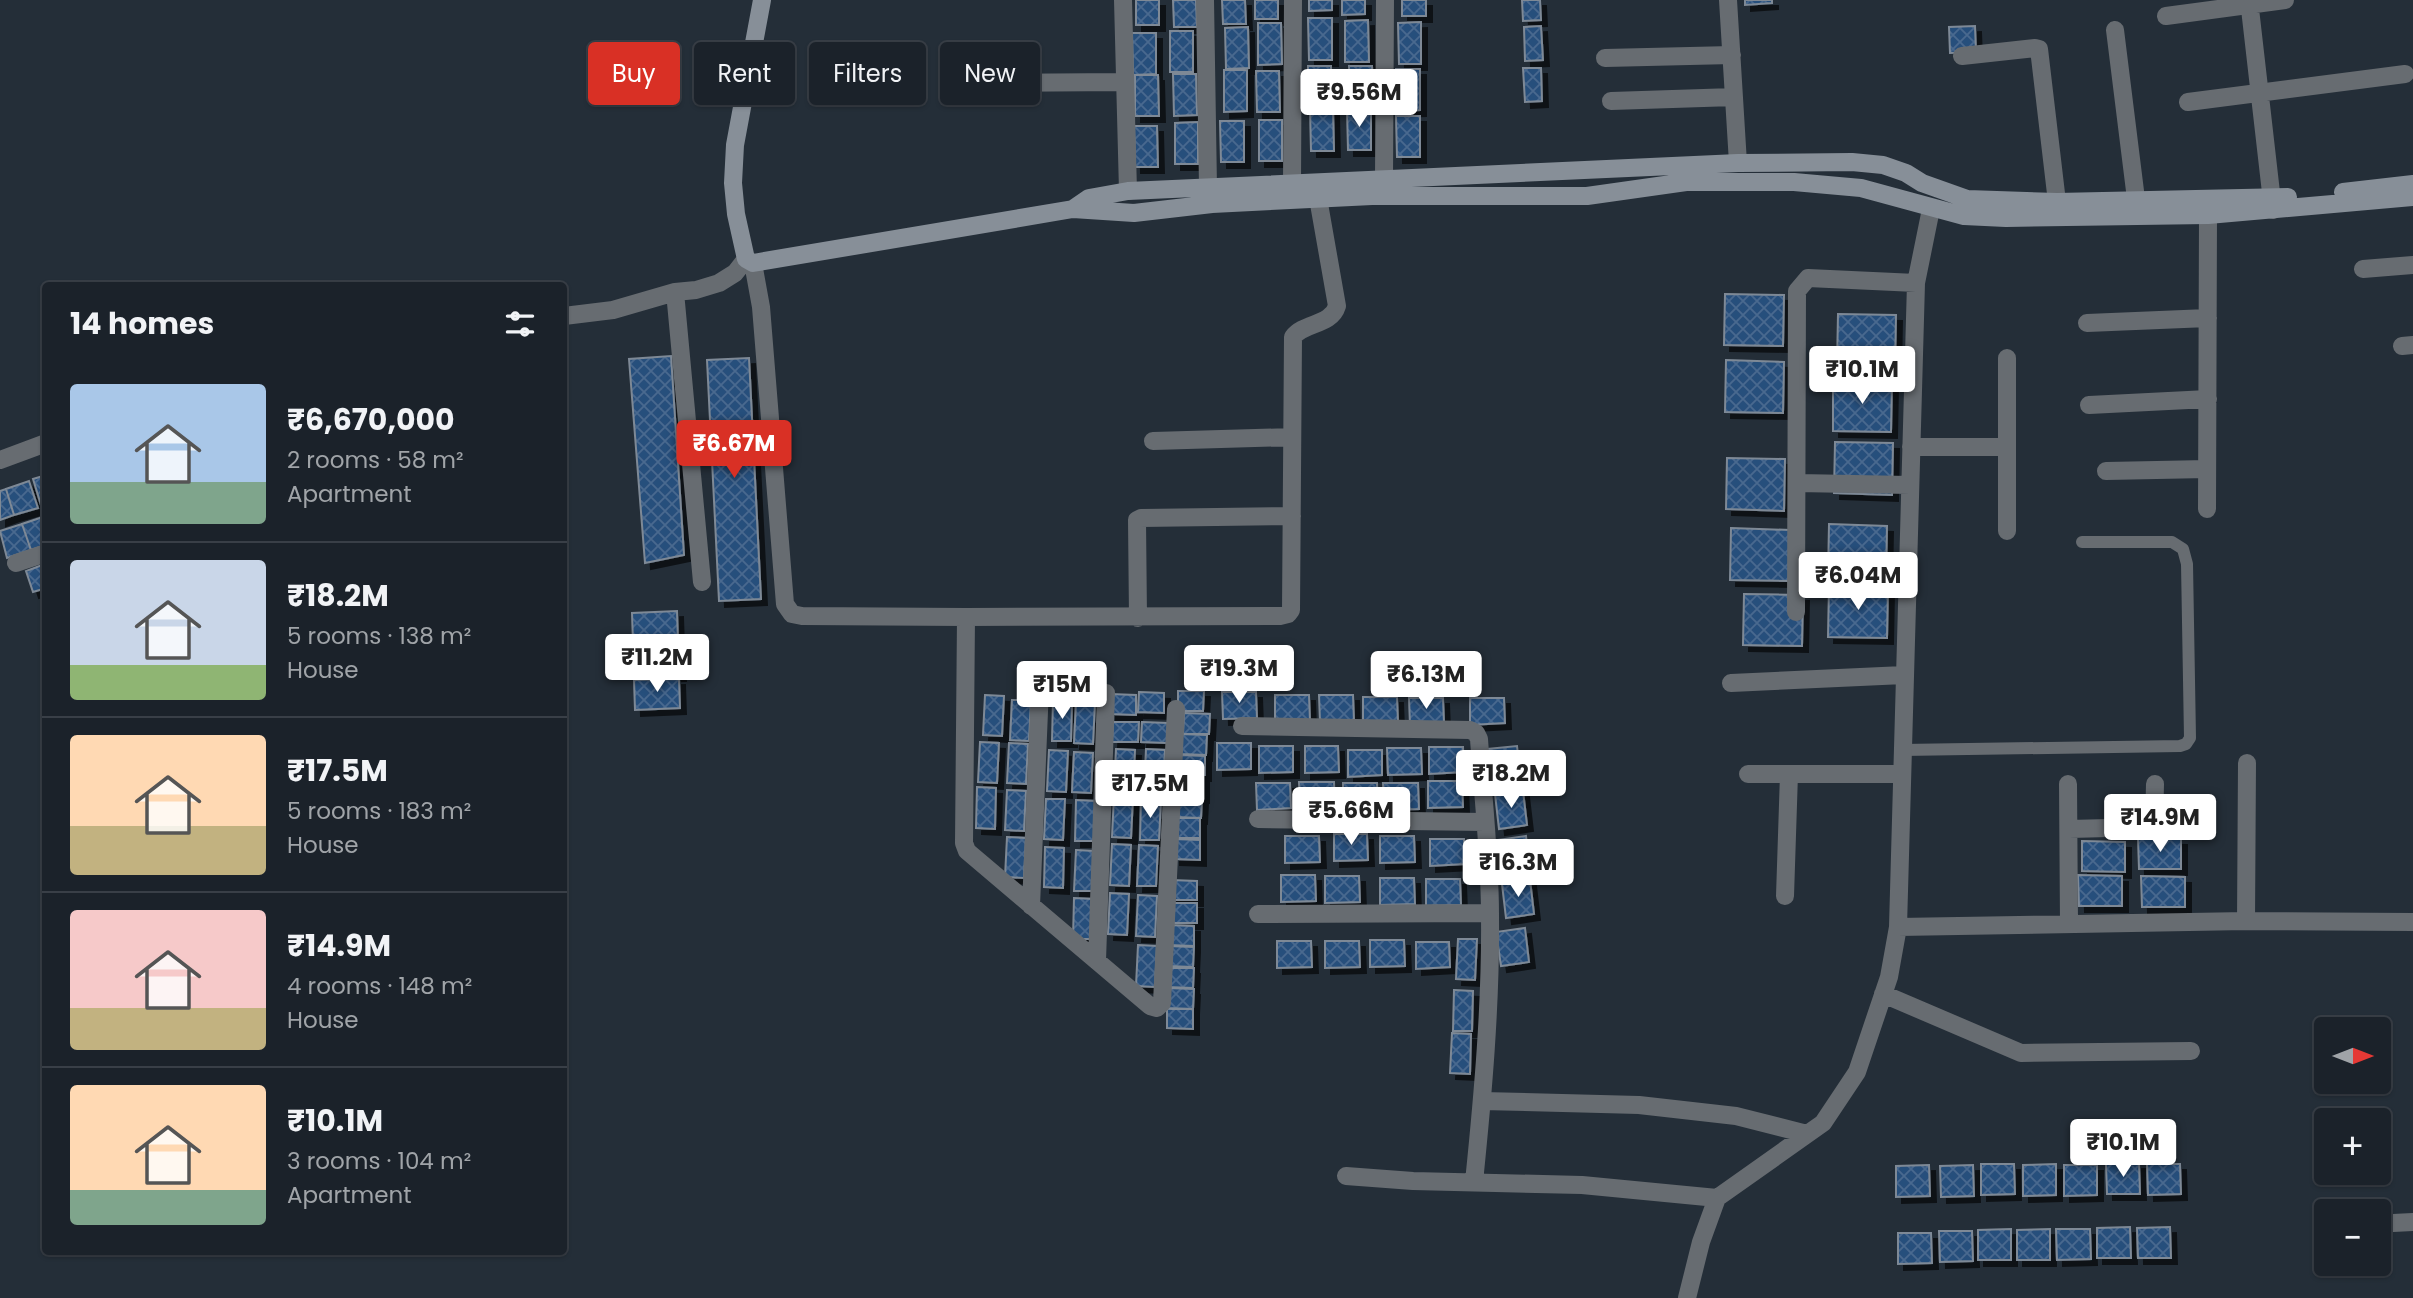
<!DOCTYPE html>
<meta charset="utf-8">
<style>
body{margin:0;font-family:Poppins,sans-serif;background:#282f36;color:#f1f3f6;height:100vh;display:flex;flex-direction:column;font-size:26px;white-space:nowrap}
*{box-sizing:border-box;margin:0}
p{font-size:23px;color:#a0a4a8}
.icon{flex:none;width:38px;height:38px;fill:none;stroke:currentColor;stroke-width:2;stroke-linecap:round;stroke-linejoin:round}
.map{position:relative;flex:1;overflow:hidden}
.sheet{position:absolute;left:42px;top:282px;width:525px;height:973px;display:flex;flex-direction:column;background:#1b222a;border-radius:7px;box-shadow:0 2px 5px #0004,0 0 0 2px #393f47}
.sheet>*{flex:none}
.banner{position:absolute;left:588px;top:42px;width:665px;height:63px;display:flex;gap:14px}
.needle{width:46px;rotate:90deg}
.buttons{position:absolute;left:2314px;top:1017px;display:grid;gap:14px}
.buttons a{display:grid;place-items:center;width:77px;height:77px;border-radius:7px;background:#1b222a;box-shadow:0 2px 5px #0004,0 0 0 2px #393f47;font-size:35px}
.price{position:absolute;translate:-50% -60px;padding:0 16px;border-radius:7px;background:#fff;color:#222;font-size:23px;line-height:46px;filter:drop-shadow(0 2px 4px #0008)}
.price::after{content:'';position:absolute;left:50%;top:42px;width:21px;height:16px;margin-left:-10px;background:inherit;clip-path:polygon(0 0,100% 0,50% 100%)}
.price.selected{background:#d93025;color:#fff}
ul{padding:0;list-style:none}
li{display:flex;align-items:center;gap:21px;height:175px;padding:0 28px}
li+li{border-top:2px solid #393f47}
li span{display:grid;place-items:center;flex:none;width:196px;height:140px;border-radius:7px;color:#555}
li>.icon{margin-inline-start:auto}
span .icon{width:84px;height:84px;fill:#fffc;stroke-width:1}
li b{font-size:30px}
h2{display:flex;justify-content:space-between;align-items:center;height:84px;padding:0 28px;font-size:30px}
.chip{padding:0 24px;border-radius:7px;background:#1b222a;box-shadow:0 2px 5px #0004,0 0 0 2px #393f47;font-size:24px;line-height:63px}
.chip.selected{background:#d93025;color:#fff}
.map>svg:first-child{display:block}
.building{fill:url(#building-cross-hatch);stroke:#7e8996;stroke-width:2;filter:url(#shadow)}
.lines{fill:none;stroke-linecap:round;stroke-linejoin:round}
.lane{stroke:#676c71;stroke-width:12}
.street{stroke:#676c71;stroke-width:18}
.secondary{stroke:#878f98;stroke-width:18}
</style>
<div class="map">
<svg width="2413" height="1298" viewBox="0 0 2413 1298">
<defs>
<pattern id="building-cross-hatch" width="8" height="8" patternUnits="userSpaceOnUse" patternTransform="scale(1.75)"><rect width="8" height="8" fill="#284f7b"/><path d="M0 0l8 8M0 8l8-8" fill="none" stroke="#48698f"/></pattern>
<filter id="shadow"><feDropShadow dx="6" dy="6" stdDeviation="0" flood-color="#0009"/></filter>
</defs>
<rect width="100%" height="100%" fill="#242e38"/>
<path class="building" d="M 1136,0 L 1159,0 L 1159,25 L 1136,25 Z
M 1173,0 L 1196,0 L 1197,27 L 1174,27 Z
M 1222,0 L 1245,0 L 1246,24 L 1223,24 Z
M 1255,0 L 1278,0 L 1278,19 L 1255,19 Z
M 1309,0 L 1332,0 L 1332,10 L 1309,11 Z
M 1342,0 L 1365,0 L 1365,14 L 1342,15 Z
M 1402,0 L 1426,0 L 1426,16 L 1402,16 Z
M 1522,0 L 1540,0 L 1541,20 L 1523,21 Z
M 1745,0 L 1772,0 L 1772,3 L 1745,5 Z
M 1308,18 L 1332,18 L 1332,60 L 1309,60 Z
M 1368,20 L 1369,62 L 1345,62 L 1345,21 Z
M 1421,22 L 1421,64 L 1399,64 L 1398,23 Z
M 1258,23 L 1281,23 L 1282,64 L 1258,65 Z
M 1541,26 L 1543,60 L 1525,61 L 1524,27 Z
M 1975,26 L 1976,52 L 1950,53 L 1949,27 Z
M 1248,27 L 1249,68 L 1226,69 L 1225,28 Z
M 1170,31 L 1193,31 L 1193,72 L 1170,72 Z
M 1132,33 L 1156,33 L 1156,74 L 1133,75 Z
M 1308,66 L 1331,66 L 1331,107 L 1308,107 Z
M 1349,66 L 1372,66 L 1373,107 L 1350,107 Z
M 1523,68 L 1541,68 L 1542,101 L 1525,102 Z
M 1396,69 L 1420,69 L 1420,110 L 1397,111 Z
M 1224,70 L 1247,70 L 1247,111 L 1224,112 Z
M 1256,71 L 1279,71 L 1280,112 L 1257,112 Z
M 1173,74 L 1196,74 L 1197,115 L 1174,116 Z
M 1135,75 L 1158,75 L 1159,116 L 1135,116 Z
M 1371,108 L 1371,150 L 1348,150 L 1347,109 Z
M 1310,109 L 1333,109 L 1334,151 L 1311,151 Z
M 1396,116 L 1420,116 L 1420,157 L 1397,157 Z
M 1259,120 L 1282,120 L 1282,161 L 1259,161 Z
M 1220,121 L 1244,121 L 1244,162 L 1221,162 Z
M 1198,122 L 1198,164 L 1175,164 L 1175,123 Z
M 1134,126 L 1157,126 L 1158,167 L 1135,167 Z
M 1725,294 L 1784,295 L 1783,346 L 1724,345 Z
M 1838,314 L 1896,315 L 1895,367 L 1837,366 Z
M 671,356 L 684,555 L 645,563 L 629,359 Z
M 749,358 L 761,599 L 719,601 L 707,360 Z
M 1726,360 L 1784,362 L 1783,413 L 1725,412 Z
M 1833,380 L 1892,381 L 1891,432 L 1833,431 Z
M 1835,442 L 1893,443 L 1892,495 L 1834,493 Z
M 1727,458 L 1785,459 L 1784,511 L 1726,509 Z
M 46,475 L 46,504 L 41,505 L 33,479 Z
M 29,481 L 38,508 L 14,515 L 6,489 Z
M 6,489 L 14,515 L 0,520 L 0,491 Z
M 46,516 L 46,545 L 31,550 L 22,524 Z
M 22,524 L 31,550 L 7,558 L 0,531 Z
M 1829,524 L 1887,526 L 1886,577 L 1828,576 Z
M 1731,528 L 1790,530 L 1789,581 L 1730,580 Z
M 45,564 L 46,588 L 33,592 L 26,571 Z
M 1829,586 L 1888,587 L 1887,638 L 1828,637 Z
M 1744,594 L 1803,595 L 1802,646 L 1743,645 Z
M 677,611 L 678,641 L 633,643 L 632,613 Z
M 678,645 L 680,675 L 635,677 L 633,647 Z
M 679,679 L 680,708 L 635,710 L 634,680 Z
M 1178,691 L 1204,691 L 1203,711 L 1178,711 Z
M 1139,692 L 1164,693 L 1164,713 L 1138,712 Z
M 1222,692 L 1256,692 L 1257,718 L 1223,719 Z
M 1110,694 L 1136,695 L 1136,715 L 1110,714 Z
M 985,695 L 1004,696 L 1002,736 L 983,735 Z
M 1275,695 L 1309,695 L 1310,721 L 1275,722 Z
M 1319,695 L 1353,695 L 1354,721 L 1320,722 Z
M 1363,697 L 1397,697 L 1398,722 L 1363,723 Z
M 1409,698 L 1443,698 L 1444,723 L 1410,725 Z
M 1470,698 L 1504,698 L 1505,723 L 1470,725 Z
M 1012,700 L 1031,700 L 1029,741 L 1010,740 Z
M 1053,700 L 1072,701 L 1071,741 L 1052,741 Z
M 1076,702 L 1095,703 L 1093,744 L 1074,743 Z
M 1184,713 L 1210,714 L 1209,734 L 1183,734 Z
M 1113,722 L 1139,722 L 1138,742 L 1112,742 Z
M 1142,722 L 1168,723 L 1167,743 L 1141,742 Z
M 1181,734 L 1207,735 L 1206,755 L 1180,754 Z
M 980,742 L 999,743 L 997,783 L 978,782 Z
M 1009,743 L 1028,744 L 1026,784 L 1007,783 Z
M 1217,743 L 1251,743 L 1251,769 L 1217,770 Z
M 1259,746 L 1293,746 L 1293,772 L 1259,773 Z
M 1305,746 L 1338,746 L 1339,772 L 1305,773 Z
M 1517,746 L 1521,780 L 1492,784 L 1488,749 Z
M 1429,747 L 1463,747 L 1464,772 L 1429,774 Z
M 1387,748 L 1421,748 L 1422,774 L 1388,775 Z
M 1116,749 L 1135,750 L 1133,791 L 1114,790 Z
M 1146,749 L 1165,750 L 1163,791 L 1144,790 Z
M 1049,750 L 1068,751 L 1066,792 L 1047,791 Z
M 1348,750 L 1382,750 L 1382,775 L 1348,777 Z
M 1074,752 L 1093,753 L 1091,793 L 1072,792 Z
M 1180,755 L 1205,756 L 1205,775 L 1179,775 Z
M 1177,777 L 1203,777 L 1203,797 L 1177,796 Z
M 1428,781 L 1462,781 L 1463,807 L 1428,808 Z
M 1299,782 L 1334,782 L 1335,808 L 1300,809 Z
M 1256,783 L 1290,783 L 1291,808 L 1257,810 Z
M 1343,783 L 1377,783 L 1378,809 L 1343,810 Z
M 1383,783 L 1418,783 L 1419,809 L 1384,810 Z
M 977,787 L 996,788 L 995,829 L 976,828 Z
M 1007,790 L 1026,791 L 1024,831 L 1005,830 Z
M 1523,791 L 1527,825 L 1499,829 L 1495,794 Z
M 1114,796 L 1133,797 L 1131,838 L 1112,837 Z
M 1176,797 L 1202,798 L 1201,818 L 1175,817 Z
M 1046,799 L 1065,799 L 1063,840 L 1044,839 Z
M 1141,799 L 1161,800 L 1159,840 L 1140,840 Z
M 1076,800 L 1096,801 L 1094,841 L 1075,841 Z
M 1174,818 L 1200,818 L 1200,838 L 1174,838 Z
M 1334,834 L 1367,834 L 1368,860 L 1334,861 Z
M 1285,836 L 1319,836 L 1320,862 L 1285,863 Z
M 1380,836 L 1414,836 L 1415,862 L 1380,863 Z
M 1526,836 L 1530,870 L 1501,874 L 1497,840 Z
M 1007,837 L 1026,838 L 1024,878 L 1005,877 Z
M 2138,838 L 2181,839 L 2181,869 L 2139,869 Z
M 1174,839 L 1200,840 L 1200,860 L 1174,859 Z
M 1430,839 L 1464,839 L 1465,864 L 1430,866 Z
M 2082,841 L 2125,842 L 2125,872 L 2082,871 Z
M 1112,844 L 1131,845 L 1129,886 L 1110,885 Z
M 1139,845 L 1158,846 L 1156,886 L 1137,886 Z
M 1045,847 L 1064,848 L 1063,888 L 1044,887 Z
M 1076,850 L 1095,851 L 1093,891 L 1074,891 Z
M 1281,875 L 1315,875 L 1316,901 L 1281,902 Z
M 2078,875 L 2122,876 L 2122,906 L 2079,906 Z
M 1325,876 L 1359,876 L 1360,902 L 1325,903 Z
M 2141,876 L 2185,877 L 2185,907 L 2142,907 Z
M 1380,878 L 1414,878 L 1415,904 L 1380,905 Z
M 1426,879 L 1460,879 L 1461,905 L 1426,906 Z
M 1171,880 L 1197,881 L 1197,900 L 1171,900 Z
M 1530,880 L 1534,914 L 1506,918 L 1502,884 Z
M 1110,893 L 1129,894 L 1127,935 L 1108,934 Z
M 1138,895 L 1157,896 L 1155,937 L 1136,936 Z
M 1074,898 L 1093,899 L 1092,939 L 1073,939 Z
M 1171,903 L 1197,903 L 1197,923 L 1171,923 Z
M 1168,925 L 1194,926 L 1194,946 L 1168,945 Z
M 1525,928 L 1529,962 L 1501,966 L 1496,932 Z
M 1458,939 L 1477,939 L 1475,980 L 1456,979 Z
M 1370,940 L 1404,940 L 1405,966 L 1370,967 Z
M 1277,941 L 1311,941 L 1312,967 L 1277,968 Z
M 1325,941 L 1359,941 L 1360,967 L 1325,968 Z
M 1416,942 L 1449,942 L 1450,967 L 1416,969 Z
M 1138,945 L 1157,946 L 1155,987 L 1136,986 Z
M 1168,946 L 1194,947 L 1193,967 L 1167,966 Z
M 1168,968 L 1194,968 L 1193,988 L 1167,987 Z
M 1168,988 L 1194,989 L 1193,1009 L 1167,1008 Z
M 1454,990 L 1473,991 L 1472,1031 L 1453,1031 Z
M 1167,1009 L 1193,1009 L 1193,1029 L 1167,1028 Z
M 1452,1033 L 1471,1034 L 1470,1074 L 1450,1073 Z
M 2139,1163 L 2140,1194 L 2107,1194 L 2106,1164 Z
M 1981,1164 L 2014,1164 L 2015,1194 L 1981,1195 Z
M 2056,1164 L 2056,1195 L 2023,1196 L 2023,1165 Z
M 2147,1164 L 2180,1164 L 2181,1194 L 2148,1195 Z
M 1929,1165 L 1930,1196 L 1896,1197 L 1896,1166 Z
M 1973,1165 L 1974,1196 L 1941,1197 L 1940,1166 Z
M 2064,1165 L 2097,1165 L 2097,1195 L 2064,1196 Z
M 2130,1227 L 2131,1258 L 2097,1258 L 2097,1228 Z
M 2170,1227 L 2171,1258 L 2138,1258 L 2137,1228 Z
M 2011,1229 L 2011,1260 L 1978,1260 L 1978,1230 Z
M 2050,1229 L 2050,1260 L 2017,1260 L 2017,1230 Z
M 2056,1229 L 2090,1229 L 2091,1259 L 2057,1260 Z
M 1939,1231 L 1972,1231 L 1973,1261 L 1940,1262 Z
M 1898,1233 L 1931,1233 L 1932,1263 L 1898,1264 Z"/>
<g class="lines">
<path class="lane" d="M 1902,750 L 2180,746 L 2186,744 L 2190,738 L 2187,564 L 2183,549 L 2172,542 L 2082,542"/>
<path class="street" d="M 1123,0 L 1128,191
M 1205,0 L 1208,187
M 1728,0 L 1738,163
M 2249,0 L 2273,210
M 2166,16 L 2285,0
M 2115,30 L 2136,199
M 1962,56 L 2035,48 L 2039,49 L 2057,202
M 1605,58 L 1732,55
M 989,83 L 1125,82
M 1611,101 L 1734,97
M 2188,102 L 2405,74
M 1384,178 L 1385,0
M 1292,183 L 1293,0
M 753,263 L 761,307 L 785,604 L 792,614 L 802,616 L 966,617 L 964,843 L 967,851 L 1150,1006 L 1157,1008 L 1162,1003 L 1176,709
M 2363,269 L 2413,265
M 675,292 L 702,582
M 564,316 L 613,310 L 675,292 L 696,290 L 719,283 L 735,273 L 746,259
M 2087,323 L 2208,318
M 2402,346 L 2413,345
M 2007,358 L 2007,531
M 2089,405 L 2208,399
M 1153,441 L 1292,437
M 1911,447 L 2007,447
M 0,460 L 46,443
M 2106,471 L 2207,469
M 1797,483 L 1910,485
M 2207,509 L 2208,215
M 16,563 L 46,553
M 1796,612 L 1797,291 L 1808,278 L 1916,283
M 966,617 L 1280,616 L 1288,614 L 1291,610 L 1293,337 C 1304,322 1331,326 1337,306 L 1318,198
M 1138,618 L 1137,520 L 1141,518 L 1292,516
M 1731,683 L 1904,675
M 1242,726 L 1470,730 L 1476,733 L 1479,739 C 1483,797 1490,856 1490,915 C 1491,1004 1483,1094 1474,1182
M 1748,774 L 1902,774
M 2068,784 L 2069,924
M 1258,819 L 1485,822
M 2154,827 L 2155,784
M 2069,829 L 2190,826
M 1785,896 L 1789,774
M 1031,906 L 1040,687
M 1258,914 L 1490,913
M 2246,921 L 2247,763
M 1898,927 L 2246,921 L 2413,922
M 1097,961 L 1106,693
M 1883,994 L 2021,1053 L 2191,1051
M 1482,1101 L 1639,1105 L 1736,1116 L 1807,1134
M 1346,1176 L 1413,1181 L 1582,1185 L 1717,1198
M 2393,1223 L 2413,1222
M 1687,1298 L 1701,1242 L 1717,1198 L 1823,1123 L 1857,1072 L 1889,977 L 1898,927 L 1916,283 L 1931,209"/>
<path class="secondary" d="M 762,0 L 735,145 L 733,183 L 736,214 L 746,259 L 753,263 L 1073,209 L 1134,213 L 1212,204 L 1372,196 L 1587,196 L 1686,182 L 1794,182 L 1861,188 L 1964,216 L 2006,218 L 2208,215 L 2413,197
M 2343,192 L 2413,184
M 1073,209 L 1089,198 L 1128,191 L 1738,163 L 1852,162 L 1883,165 L 1906,173 L 1922,183 L 1967,199 L 2057,202 L 2288,197"/>
</g>
</svg>
<div class="buttons">
<a><svg class="needle" viewBox="-14 -14 28 28"><path d="M0-13l5 13h-10z" fill="#e53935"/><path d="M0 13l5-13h-10z" fill="#a0a4a8"/></svg></a>
<a>+</a>
<a>−</a>
</div>
<b class="price" style="left:1359px;top:129px">₹9.56M</b>
<b class="price" style="left:1862px;top:406px">₹10.1M</b>
<b class="price selected" style="left:734px;top:480px">₹6.67M</b>
<b class="price" style="left:1858px;top:612px">₹6.04M</b>
<b class="price" style="left:657px;top:694px">₹11.2M</b>
<b class="price" style="left:1239px;top:705px">₹19.3M</b>
<b class="price" style="left:1426px;top:711px">₹6.13M</b>
<b class="price" style="left:1062px;top:721px">₹15M</b>
<b class="price" style="left:1511px;top:810px">₹18.2M</b>
<b class="price" style="left:1150px;top:820px">₹17.5M</b>
<b class="price" style="left:1351px;top:847px">₹5.66M</b>
<b class="price" style="left:2160px;top:854px">₹14.9M</b>
<b class="price" style="left:1518px;top:899px">₹16.3M</b>
<b class="price" style="left:2123px;top:1179px">₹10.1M</b>
<div class="banner">
<a class="chip selected">Buy</a>
<a class="chip">Rent</a>
<a class="chip">Filters</a>
<a class="chip">New</a>
</div>
<section class="sheet">
<h2>14 homes<svg class="icon" aria-label="filters" viewBox="0 0 24 24"><path d="M4 7h16M4 17h16"/><circle cx="9" cy="7" r="2"/><circle cx="15" cy="17" r="2"/></svg></h2>
<ul>
<li><span style="background:linear-gradient(#a9c7e8 70%,#7fa58c 0)"><svg class="icon" aria-label="home" viewBox="0 0 24 24"><path d="M3 11l9-7 9 7M6 9v11h12V9"/></svg></span><div><b>₹6,670,000</b><p>2 rooms · 58 m²</p><p>Apartment</p></div></li>
<li><span style="background:linear-gradient(#c9d6e8 75%,#8fb573 0)"><svg class="icon" aria-label="home" viewBox="0 0 24 24"><path d="M3 11l9-7 9 7M6 9v11h12V9"/></svg></span><div><b>₹18.2M</b><p>5 rooms · 138 m²</p><p>House</p></div></li>
<li><span style="background:linear-gradient(#ffd9b3 65%,#c2b280 0)"><svg class="icon" aria-label="home" viewBox="0 0 24 24"><path d="M3 11l9-7 9 7M6 9v11h12V9"/></svg></span><div><b>₹17.5M</b><p>5 rooms · 183 m²</p><p>House</p></div></li>
<li><span style="background:linear-gradient(#f6c9c9 70%,#c2b280 0)"><svg class="icon" aria-label="home" viewBox="0 0 24 24"><path d="M3 11l9-7 9 7M6 9v11h12V9"/></svg></span><div><b>₹14.9M</b><p>4 rooms · 148 m²</p><p>House</p></div></li>
<li><span style="background:linear-gradient(#ffd9b3 75%,#7fa58c 0)"><svg class="icon" aria-label="home" viewBox="0 0 24 24"><path d="M3 11l9-7 9 7M6 9v11h12V9"/></svg></span><div><b>₹10.1M</b><p>3 rooms · 104 m²</p><p>Apartment</p></div></li>
</ul>
</section>
</div>
